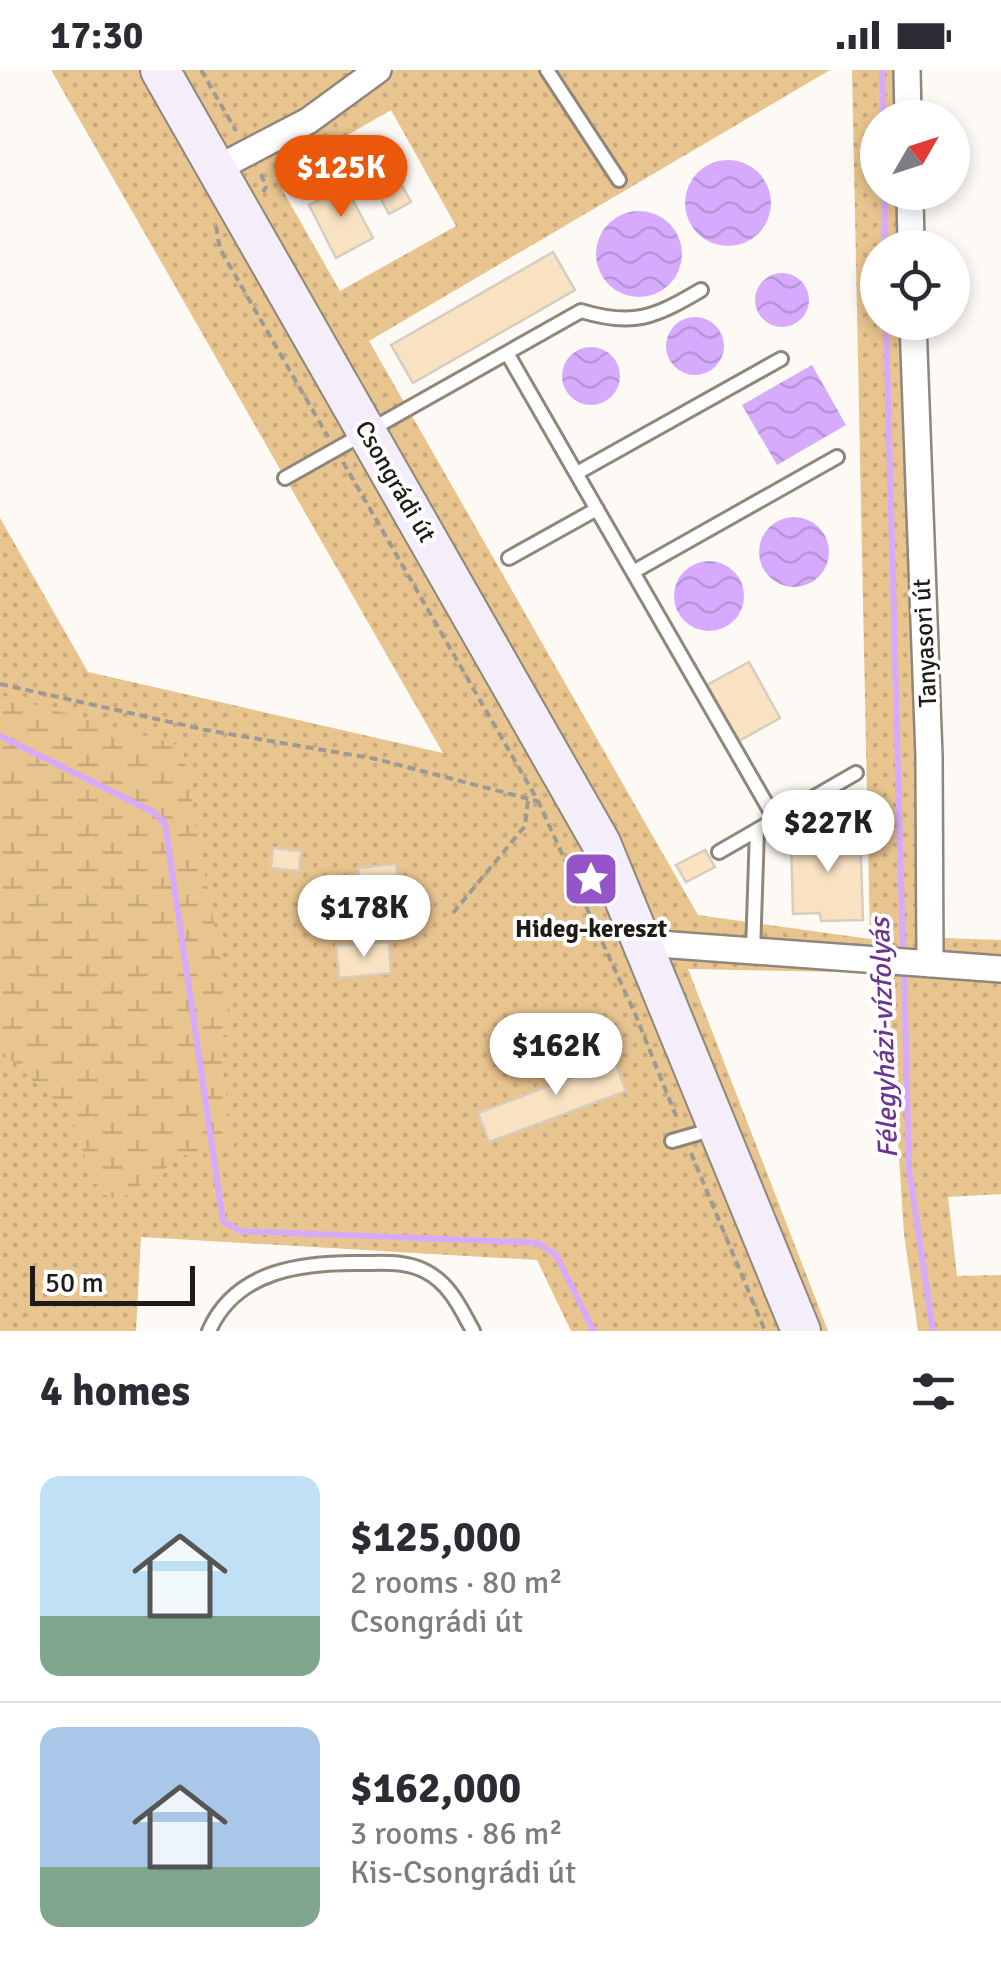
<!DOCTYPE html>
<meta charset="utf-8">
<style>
body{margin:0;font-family:Signika,sans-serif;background:#f7f7f7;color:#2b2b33;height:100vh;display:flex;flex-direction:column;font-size:38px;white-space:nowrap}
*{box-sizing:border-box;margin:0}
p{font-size:32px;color:#7c7c81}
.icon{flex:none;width:55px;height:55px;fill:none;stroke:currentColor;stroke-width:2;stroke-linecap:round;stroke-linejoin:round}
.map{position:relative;height:1261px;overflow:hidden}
.sheet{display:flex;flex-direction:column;background:#fff;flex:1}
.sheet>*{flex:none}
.needle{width:65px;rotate:51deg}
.tools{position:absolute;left:860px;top:30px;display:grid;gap:20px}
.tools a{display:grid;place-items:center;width:110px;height:110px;border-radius:50%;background:#fff;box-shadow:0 5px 15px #0003;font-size:50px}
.scale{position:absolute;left:30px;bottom:25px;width:165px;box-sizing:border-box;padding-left:10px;border:5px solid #1f1b16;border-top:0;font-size:28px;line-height:35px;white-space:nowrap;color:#1f1b16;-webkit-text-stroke:8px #fff;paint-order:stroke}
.price{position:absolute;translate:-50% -85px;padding:0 22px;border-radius:35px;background:#fff;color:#222;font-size:32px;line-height:65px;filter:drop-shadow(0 2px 5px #0008)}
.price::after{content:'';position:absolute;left:50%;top:60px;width:30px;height:22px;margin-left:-15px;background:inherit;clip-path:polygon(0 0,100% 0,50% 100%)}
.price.current{background:#ea580c;color:#fff}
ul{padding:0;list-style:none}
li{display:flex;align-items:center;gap:30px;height:250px;padding:0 40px}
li+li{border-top:2px solid #e1e1e2}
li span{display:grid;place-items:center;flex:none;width:280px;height:200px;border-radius:20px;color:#555}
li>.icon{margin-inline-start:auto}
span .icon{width:120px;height:120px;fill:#fffc;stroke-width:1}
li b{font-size:42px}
h2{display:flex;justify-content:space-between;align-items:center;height:120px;padding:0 40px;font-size:42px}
.status{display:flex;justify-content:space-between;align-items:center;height:70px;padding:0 50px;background:#fff;direction:ltr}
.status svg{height:28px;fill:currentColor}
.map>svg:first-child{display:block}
.grass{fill:url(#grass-dots);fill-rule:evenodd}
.wetland{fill:url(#wetland-marsh)}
.water{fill:url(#water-waves)}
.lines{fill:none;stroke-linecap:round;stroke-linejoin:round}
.stream{stroke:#d6abfd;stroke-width:6}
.building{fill:#f8e2c2;stroke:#d7cdbf;stroke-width:2.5}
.service-casing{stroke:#90877a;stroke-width:18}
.minor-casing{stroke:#90877a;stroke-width:30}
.secondary-casing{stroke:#90877a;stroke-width:42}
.path{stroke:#9d9994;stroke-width:4;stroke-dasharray:8 5;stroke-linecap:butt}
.service{stroke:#fff;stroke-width:12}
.minor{stroke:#fff;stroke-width:25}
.secondary{stroke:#f4edfa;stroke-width:38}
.labels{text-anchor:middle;stroke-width:8;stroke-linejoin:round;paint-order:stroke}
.street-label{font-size:25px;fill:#1f1b16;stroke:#fff}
.poi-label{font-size:25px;font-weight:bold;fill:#1f1b16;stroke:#fff}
.water-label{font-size:28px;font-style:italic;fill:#6a3491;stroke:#fff}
</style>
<div class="status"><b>17:30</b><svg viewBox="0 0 49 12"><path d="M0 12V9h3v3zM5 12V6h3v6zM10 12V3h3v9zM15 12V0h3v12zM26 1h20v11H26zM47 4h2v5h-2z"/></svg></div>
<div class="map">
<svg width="1001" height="1261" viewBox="0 0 1001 1261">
<defs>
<pattern id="grass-dots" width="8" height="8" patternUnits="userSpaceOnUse" patternTransform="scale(2.5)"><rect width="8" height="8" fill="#e8c48f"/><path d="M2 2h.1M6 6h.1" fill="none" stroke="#c7a87b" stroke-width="1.8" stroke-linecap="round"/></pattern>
<pattern id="wetland-marsh" width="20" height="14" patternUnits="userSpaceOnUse" patternTransform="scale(2.5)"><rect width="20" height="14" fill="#e8c48f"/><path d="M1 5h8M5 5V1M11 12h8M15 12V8" fill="none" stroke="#c7a87b"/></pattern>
<pattern id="water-waves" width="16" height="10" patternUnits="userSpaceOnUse" patternTransform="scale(2.5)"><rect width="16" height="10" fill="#d6abfd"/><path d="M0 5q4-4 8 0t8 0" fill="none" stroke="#b793d8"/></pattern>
</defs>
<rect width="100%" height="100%" fill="#fdf9f4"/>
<path class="grass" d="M 51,0 L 830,0 L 369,271 L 698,845 L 870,869 L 852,0 L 919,0 L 920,47 L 878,48 L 878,122 L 922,123 L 924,177 L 878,178 L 878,252 L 926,253 L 942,868 L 1001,870 L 1001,1124 L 948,1127 L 957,1206 L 1001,1205 L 1001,1261 L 918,1261 L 904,1164 L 887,903 L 688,899 L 828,1261 L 571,1261 L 537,1190 L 141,1167 L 136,1261 L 0,1261 L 0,448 L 88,602 L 443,683 ZM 391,40 L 456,156 L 340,221 L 275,107 Z"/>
<path class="wetland" d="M 0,625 L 182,676 L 234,964 L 218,966 L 234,1078 L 184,1085 L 119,1130 L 97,1122 L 71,1046 L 0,980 Z"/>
<path class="water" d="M685 133a43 43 0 1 1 86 0a43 43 0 1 1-86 0Z
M596 184a43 43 0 1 1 86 0a43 43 0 1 1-86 0Z
M755 230a27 27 0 1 1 54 0a27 27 0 1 1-54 0Z
M666 276a29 29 0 1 1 58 0a29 29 0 1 1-58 0Z
M562 306a29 29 0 1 1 58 0a29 29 0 1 1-58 0Z
M 812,295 L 846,355 L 777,395 L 742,335 Z
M759 482a35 35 0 1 1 70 0a35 35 0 1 1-70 0Z
M674 526a35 35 0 1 1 70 0a35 35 0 1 1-70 0Z"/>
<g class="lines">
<path class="stream" d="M 882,0 L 883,48
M 884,122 L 885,178
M 886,252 L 903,887
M 0,666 L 153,742 L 165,753 L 223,1151 L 240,1161 L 538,1173 L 556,1185 L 594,1261
M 904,899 L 909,1099 L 933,1261"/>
</g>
<path class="building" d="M 391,96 L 411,132 L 389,144 L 369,107 Z
M 341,108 L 373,168 L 336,188 L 309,135 L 334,122 L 330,114 Z
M 553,182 L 575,220 L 413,313 L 391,275 Z
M 749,592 L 780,648 L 739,671 L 707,615 Z
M 860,757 L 863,850 L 821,851 L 820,843 L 793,844 L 791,768 L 818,767 L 817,758 Z
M 273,778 L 301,781 L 299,801 L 271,798 Z
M 705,780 L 715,797 L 686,812 L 676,795 Z
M 396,794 L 401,839 L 363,843 L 358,798 Z
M 389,872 L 391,903 L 339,908 L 336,876 Z
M 609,977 L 626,1021 L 489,1072 L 478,1043 L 588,1001 L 583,987 Z"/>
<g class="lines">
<g class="service-casing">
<path id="service" d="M 547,0 L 619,110
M 507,283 L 775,749
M 577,403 L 781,289
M 285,408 L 581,241 C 634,257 655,247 701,220
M 509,488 L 597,439
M 633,502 L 837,387
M 719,782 L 856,703
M 753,882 L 757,760
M 672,1071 L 714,1059
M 209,1261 C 236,1199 305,1192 363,1193 C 385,1193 405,1191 425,1201 C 450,1214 460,1237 473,1261"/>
</g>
<g class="minor-casing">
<path id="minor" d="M 907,0 L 908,48
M 216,99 L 308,51 L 378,0
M 910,122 L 911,178
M 913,252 L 929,686 L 930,894
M 645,873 L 1001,899"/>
</g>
<g class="secondary-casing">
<path id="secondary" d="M 160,0 L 601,773 L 801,1261"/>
</g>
<path class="path" d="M 201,0 L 236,61
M 261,104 L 266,117 L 263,122
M 216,156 L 220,179 L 328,367
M 343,392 L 538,731 L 636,946 L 678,1051
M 0,614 L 206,660 L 376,689 L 537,731
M 453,843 L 525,756 L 528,730
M 691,1083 L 765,1261"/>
<use href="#service" class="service"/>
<use href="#minor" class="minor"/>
<use href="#secondary" class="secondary"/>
</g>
<defs>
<g id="sight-square" transform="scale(2.875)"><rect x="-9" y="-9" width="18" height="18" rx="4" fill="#9654c9" stroke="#fff"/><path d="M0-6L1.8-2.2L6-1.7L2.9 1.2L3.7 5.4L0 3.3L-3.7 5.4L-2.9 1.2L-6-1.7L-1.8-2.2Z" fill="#fff"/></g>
</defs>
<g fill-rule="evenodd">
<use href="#sight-square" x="591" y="809"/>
</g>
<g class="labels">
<g class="street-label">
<text transform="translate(396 411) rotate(60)" y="9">Csongrádi út</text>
<text transform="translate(924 573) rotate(-93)" y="9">Tanyasori út</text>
</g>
<g class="poi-label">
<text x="591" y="867">Hideg-kereszt</text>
</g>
<g class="water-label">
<text transform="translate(883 968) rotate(-92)" y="10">Félegyházi-vízfolyás</text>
</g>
</g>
</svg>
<div class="tools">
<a><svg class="needle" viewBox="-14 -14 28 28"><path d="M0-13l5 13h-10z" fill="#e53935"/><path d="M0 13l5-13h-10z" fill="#7c7c81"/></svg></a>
<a><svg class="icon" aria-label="locate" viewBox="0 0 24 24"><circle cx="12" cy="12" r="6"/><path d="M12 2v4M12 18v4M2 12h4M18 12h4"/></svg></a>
</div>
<div class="scale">50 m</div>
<b class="price current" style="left:341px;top:150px">$125K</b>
<b class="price" style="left:828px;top:805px">$227K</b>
<b class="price" style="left:364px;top:890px">$178K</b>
<b class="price" style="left:556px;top:1028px">$162K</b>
</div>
<section class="sheet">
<h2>4 homes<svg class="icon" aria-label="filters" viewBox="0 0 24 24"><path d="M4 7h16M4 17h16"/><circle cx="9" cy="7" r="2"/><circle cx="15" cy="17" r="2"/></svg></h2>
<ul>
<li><span style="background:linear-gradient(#bfe0f5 70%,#7fa58c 0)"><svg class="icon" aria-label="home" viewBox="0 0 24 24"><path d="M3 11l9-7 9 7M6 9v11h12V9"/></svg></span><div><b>$125,000</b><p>2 rooms · 80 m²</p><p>Csongrádi út</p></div></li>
<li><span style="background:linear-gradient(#a9c7e8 70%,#7fa58c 0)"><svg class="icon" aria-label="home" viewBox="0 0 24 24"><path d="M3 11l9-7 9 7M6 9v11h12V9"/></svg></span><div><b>$162,000</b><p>3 rooms · 86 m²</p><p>Kis-Csongrádi út</p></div></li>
</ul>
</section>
